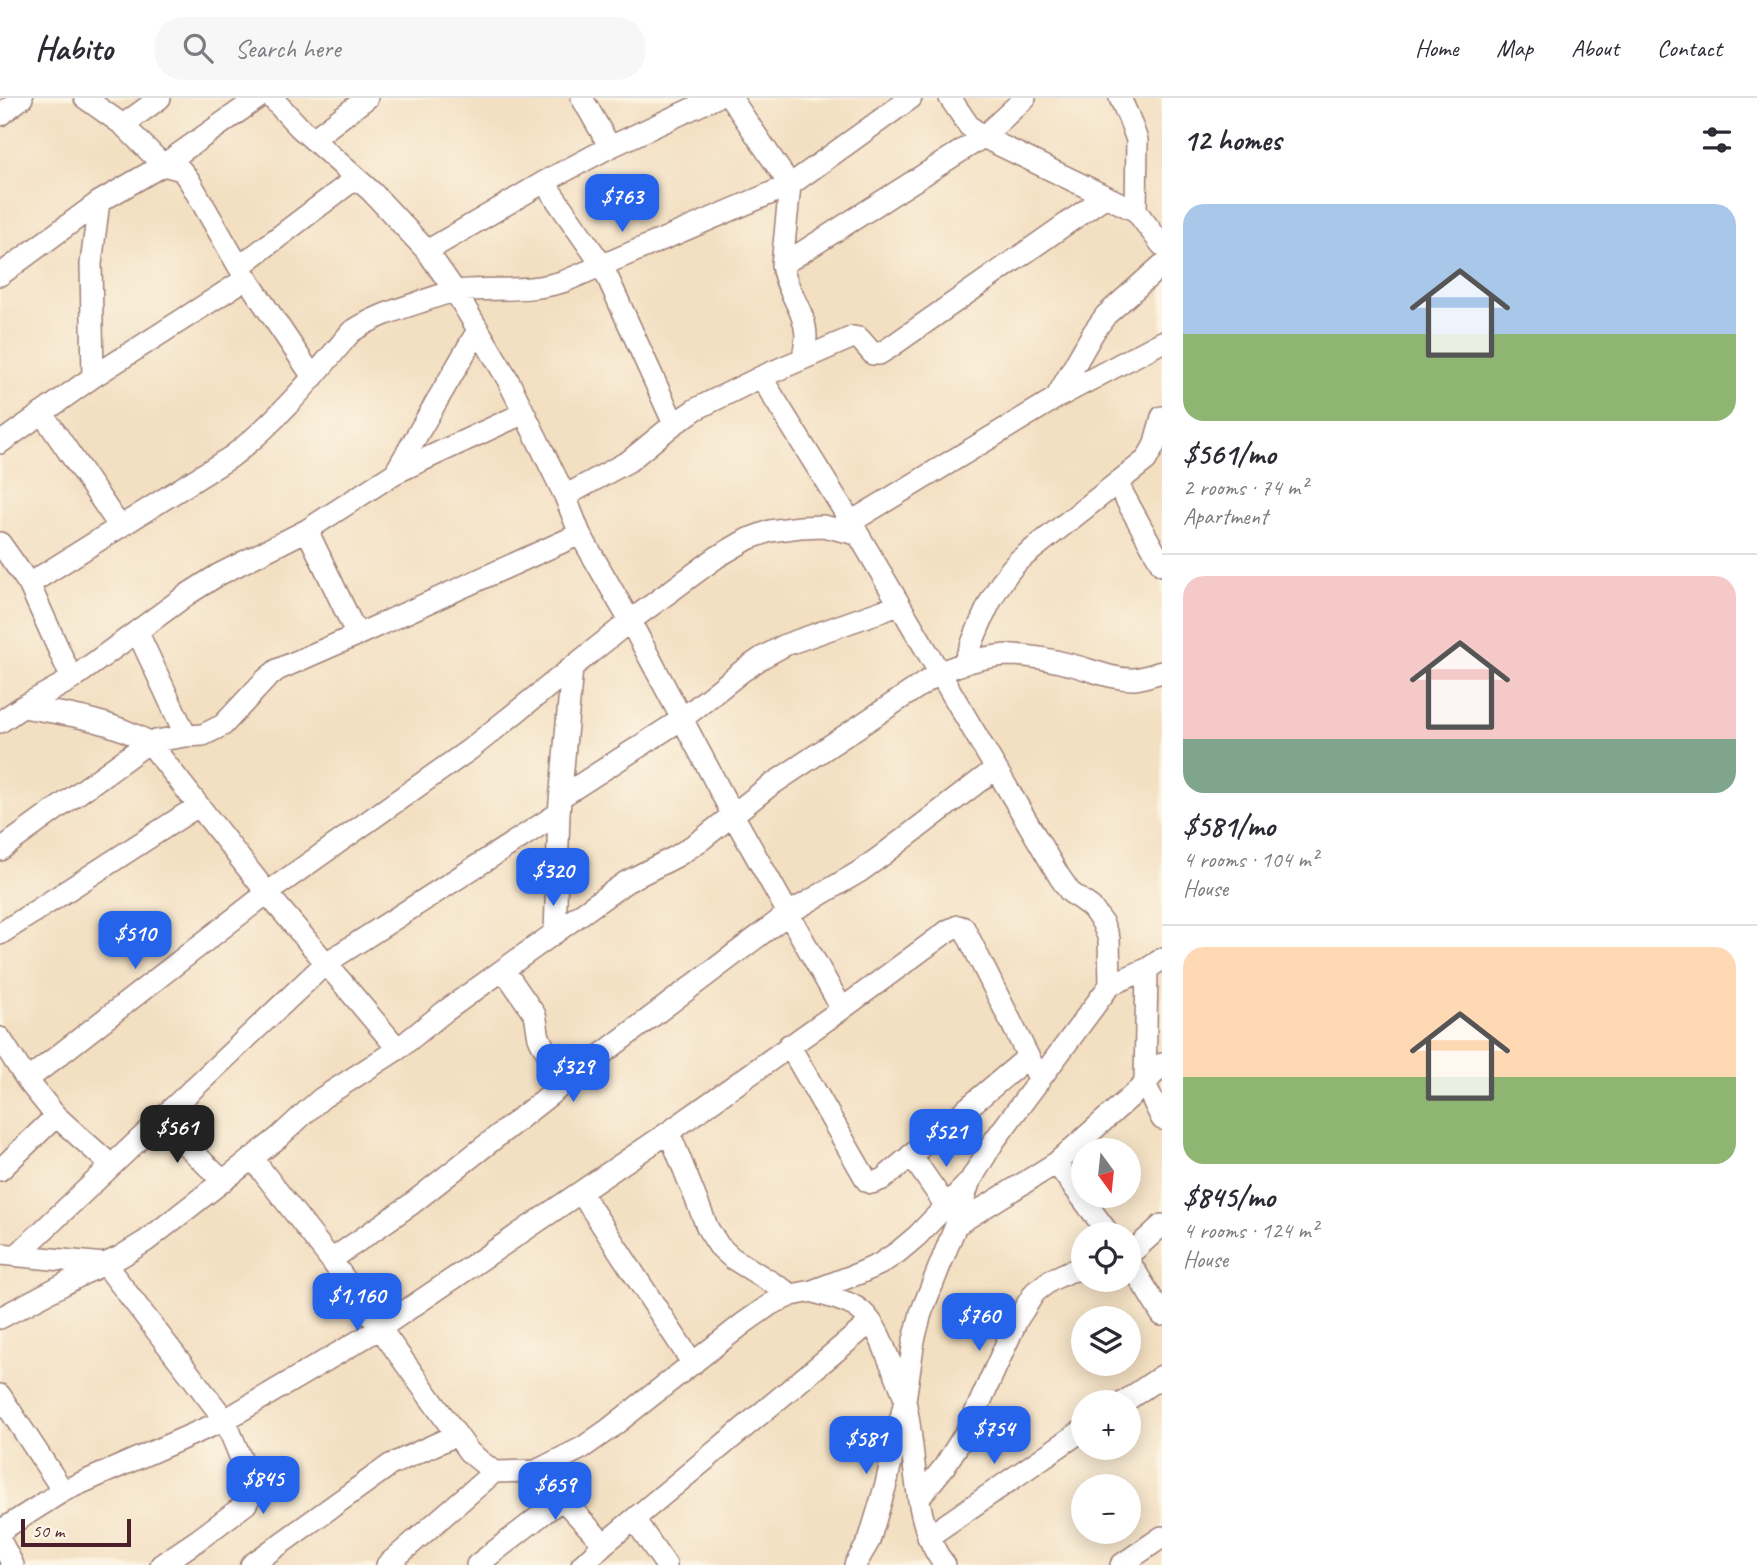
<!DOCTYPE html>
<meta charset="utf-8">
<style>
body{margin:0;font-family:Caveat,sans-serif;background:#f7f7f7;color:#2b2b33;height:100vh;display:flex;flex-direction:column;font-size:26px;white-space:nowrap}
*{box-sizing:border-box;margin:0}
p{font-size:23px;color:#7c7c81}
.icon{flex:none;width:38px;height:38px;fill:none;stroke:currentColor;stroke-width:2;stroke-linecap:round;stroke-linejoin:round}
.map{position:relative;flex:1;overflow:hidden}
.details{display:flex;flex-direction:column;background:#fff;width:595px}
.details>*{flex:none}
.needle{width:46px;rotate:165deg}
.buttons{position:absolute;left:1071px;top:1040px;display:grid;gap:14px}
.buttons a{display:grid;place-items:center;width:70px;height:70px;border-radius:50%;background:#fff;box-shadow:0 4px 18px #0003;font-size:35px}
.scale{position:absolute;left:21px;bottom:18px;width:110px;box-sizing:border-box;padding-left:7px;border:4px solid #4a1f2b;border-top:0;font-size:19px;line-height:24px;white-space:nowrap;color:#4a1f2b;-webkit-text-stroke:5px #fcf5e5;paint-order:stroke}
.price{position:absolute;translate:-50% -60px;padding:0 16px;border-radius:14px;background:#2563eb;color:#fff;font-size:23px;line-height:46px;filter:drop-shadow(0 2px 4px #0008)}
.price::after{content:'';position:absolute;left:50%;top:42px;width:21px;height:16px;margin-left:-10px;background:inherit;clip-path:polygon(0 0,100% 0,50% 100%)}
.price.current{background:#222;color:#fff}
ul{padding:0;list-style:none}
li{display:grid;align-content:center;gap:14px;height:371px;padding:0 21px}
li+li{border-top:2px solid #e1e1e2}
li span{display:grid;place-items:center;height:217px;border-radius:21px;color:#555}
li>.icon{margin-inline-start:auto}
span .icon{width:126px;height:126px;fill:#fffc;stroke-width:1}
li b{font-size:30px}
h2{display:flex;justify-content:space-between;align-items:center;height:84px;padding:0 21px;font-size:30px}
header{display:flex;align-items:center;gap:42px;box-sizing:border-box;height:98px;padding:0 35px;background:#fff;border-bottom:2px solid #e1e1e2}
header strong{font-size:33px}
nav{display:flex;gap:38px;margin-inline-start:auto;font-size:24px}
.search{width:490px;height:63px;background:#f7f7f7;display:flex;align-items:center;gap:18px;box-sizing:border-box;padding:0 24px;border-radius:28px;color:#7c7c81;font-size:26px}
main{display:flex;flex:1;min-height:0}
.map>svg:first-child{display:block}
.lines{fill:none;stroke-linecap:round;stroke-linejoin:round}
.minor-casing{stroke:#9e7f76;stroke-width:24}
.minor{stroke:#fff;stroke-width:21}
</style>
<header>
<strong>Habito</strong>
<div class="search"><svg class="icon" aria-label="search" viewBox="0 0 24 24"><circle cx="10" cy="10" r="6"/><path d="M15 15l6 6"/></svg>Search here</div>
<nav><a>Home</a><a>Map</a><a>About</a><a>Contact</a></nav>
</header>
<main>
<div class="map">
<svg width="1162" height="1467" viewBox="0 0 1162 1467">
<rect width="100%" height="100%" fill="#fcf5e5"/>
<filter id="ink" filterUnits="userSpaceOnUse"><feTurbulence type="fractalNoise" baseFrequency=".0143" numOctaves="2"/><feDisplacementMap in="SourceGraphic" scale="14" xChannelSelector="R" yChannelSelector="G"/><feConvolveMatrix kernelMatrix="1 2 1 2 8 2 1 2 1" color-interpolation-filters="sRGB"/></filter>
<filter id="wash" filterUnits="userSpaceOnUse"><feTurbulence type="fractalNoise" baseFrequency=".00686" numOctaves="4" result="noise"/><feDisplacementMap in="SourceGraphic" scale="28" xChannelSelector="R" yChannelSelector="G"/><feGaussianBlur stdDeviation="1.57" result="paint"/><feColorMatrix in="noise" values="0 0 0 0 0 0 0 0 0 0 0 0 0 0 0 0 0 1.4 0 .05"/><feComposite in="paint" operator="in"/></filter>
<g filter="url(#wash)">
<rect width="100%" height="100%" fill="#f3dfc1"/>
</g>
<g filter="url(#ink)">
<g class="lines">
<g class="minor-casing">
<path id="minor" d="M 85,0 L 123,27 L 163,67 L 181,72 L 189,82 L 239,169 L 313,279
M 272,0 L 300,30 L 372,94 L 427,153 L 455,193 L 507,280 L 565,398 L 580,436 L 630,523 L 733,717 L 842,911
M 582,0 L 610,49
M 731,0 L 790,87 L 782,167 C 785,191 805,212 806,237 C 806,245 804,253 803,260
M 950,0 L 969,28 L 983,39 L 1136,113 L 1162,147
M 1120,0 L 1129,20 L 1137,42 L 1136,113
M 0,17 L 22,0
M 123,27 L 160,0
M 313,41 L 367,0
M 544,84 L 602,167 L 674,326
M 427,153 L 544,84 L 610,49 L 715,0
M 782,167 L 983,39 L 1025,0
M 239,169 L 356,80
M 0,177 L 99,104 L 163,67 L 258,0
M 93,279 L 91,166 L 99,104
M 761,279 L 851,424 L 1059,778 L 1070,794 L 1091,809 L 1102,824 L 1109,841 L 1110,887
M 1056,300 L 1093,235 L 1106,217 L 1162,167
M 42,315 L 120,429
M 0,345 L 93,279 L 247,180
M 395,375 L 478,232
M 1117,385 L 1162,467
M 565,398 L 629,363 L 674,326 L 696,311 L 761,279 L 853,239 L 859,240 L 873,256 L 879,256 L 889,250 L 1106,98
M 851,424 L 1056,300 L 1162,244
M 307,432 L 357,537
M 0,445 L 29,486 L 72,581 L 22,609
M 29,486 L 231,359 C 277,324 314,278 351,234 C 375,218 399,211 426,202 C 436,199 447,194 457,193 C 495,189 528,195 565,183 L 790,87 L 911,0
M 137,533 L 186,638
M 964,565 C 979,529 991,492 1018,463 L 1146,362 L 1154,348 L 1162,319
M 72,581 L 188,496 L 218,477 L 307,432 L 395,375 L 524,315
M 0,624 L 22,609 C 67,616 109,622 149,644 L 267,795 L 398,951
M 561,699 L 682,621 L 741,574 L 763,559 L 785,547 L 899,507
M 0,752 L 149,644 L 186,638 L 203,637 L 223,627 L 265,582 L 277,572 L 357,537 L 580,436
M 555,835 L 559,715 L 572,570
M 0,836 L 198,708
M 1147,871 L 1145,986 L 1162,1021
M 504,872 L 535,917 C 537,924 537,932 539,939 C 545,955 558,970 567,983
M 0,940 L 27,982 L 56,1018 L 111,1067
M 789,947 L 867,1083 L 872,1085 L 883,1081 L 1028,959
M 27,982 L 267,795 L 469,652 L 630,523 L 717,459 L 748,441 L 770,433 L 800,429 L 823,428 L 857,436
M 159,1021 L 223,1083
M 669,1034 L 708,1131 L 719,1148 L 732,1160 L 792,1197
M 911,1057 L 946,1108
M 252,1060 L 331,1162 L 469,1354 L 494,1374 L 536,1373 L 582,1350 L 609,1331 L 744,1225 L 771,1206 L 792,1197 L 812,1193 L 860,1175 L 880,1166 L 898,1154 L 917,1138 L 970,1083 L 994,1043 L 1110,887 L 1147,871 L 1162,861
M 1056,1065 L 1109,1136
M 0,1072 L 56,1018
M 581,1095 L 693,1266
M 956,1127 L 1056,1065 L 1145,986 L 1162,966
M 0,1156 L 105,1166 L 225,1322 L 251,1385 L 252,1395 L 246,1406 L 198,1442 L 161,1467
M 1129,1157 L 1162,1127
M 16,1158 L 326,865 L 559,715
M 331,1162 L 410,1107 L 589,966 L 789,815 L 859,774 L 880,759 L 995,671
M 1129,1163 L 1162,1217
M 812,1193 C 825,1198 846,1202 857,1210 C 872,1220 880,1238 886,1254 C 892,1270 902,1287 905,1303 C 917,1354 911,1426 945,1467
M 0,1220 L 85,1175 L 120,1159 L 146,1143 L 278,1040 L 306,1014 L 322,1000 L 398,951 L 444,914 L 626,784 L 677,758 L 701,742 L 768,689 L 939,575 C 962,565 987,557 1013,557 C 1032,558 1053,562 1072,567 C 1092,572 1114,582 1135,581 C 1144,580 1154,576 1162,574
M 0,1297 L 63,1393
M 1124,1304 L 1162,1278
M 536,1373 L 604,1446
M 919,1400 L 944,1369 L 968,1331 L 1017,1222 L 1035,1194 L 1051,1182 L 1068,1174 L 1083,1170
M 634,1421 L 666,1467
M 0,1433 L 63,1393 L 225,1322 L 379,1231 L 669,1034 L 842,911 L 949,832 L 958,828 L 964,830 L 1040,982
M 928,1439 L 1083,1332
M 0,1442 L 13,1467
M 251,1467 L 390,1367 L 456,1337
M 387,1467 L 494,1374
M 477,1467 L 562,1401
M 582,1467 L 604,1446 L 871,1224
M 855,1467 L 869,1443 L 886,1386 L 905,1302 L 914,1242 L 921,1215 L 956,1127 L 968,1088
M 1121,1467 L 1162,1439"/>
</g>
<use href="#minor" class="minor"/>
</g>
</g>
</svg>
<div class="buttons">
<a><svg class="needle" viewBox="-14 -14 28 28"><path d="M0-13l5 13h-10z" fill="#e53935"/><path d="M0 13l5-13h-10z" fill="#7c7c81"/></svg></a>
<a><svg class="icon" aria-label="locate" viewBox="0 0 24 24"><circle cx="12" cy="12" r="6"/><path d="M12 2v4M12 18v4M2 12h4M18 12h4"/></svg></a>
<a><svg class="icon" aria-label="layers" viewBox="0 0 24 24"><path d="M12 4l9 5-9 5-9-5zM3 14l9 5 9-5"/></svg></a>
<a>+</a>
<a>−</a>
</div>
<div class="scale">50 m</div>
<b class="price" style="left:622px;top:136px">$763</b>
<b class="price" style="left:553px;top:810px">$320</b>
<b class="price" style="left:135px;top:873px">$510</b>
<b class="price" style="left:573px;top:1006px">$329</b>
<b class="price current" style="left:177px;top:1067px">$561</b>
<b class="price" style="left:946px;top:1071px">$521</b>
<b class="price" style="left:357px;top:1235px">$1,160</b>
<b class="price" style="left:979px;top:1255px">$760</b>
<b class="price" style="left:994px;top:1368px">$754</b>
<b class="price" style="left:866px;top:1378px">$581</b>
<b class="price" style="left:263px;top:1418px">$845</b>
<b class="price" style="left:555px;top:1424px">$659</b>
</div>
<section class="details">
<h2>12 homes<svg class="icon" aria-label="filters" viewBox="0 0 24 24"><path d="M4 7h16M4 17h16"/><circle cx="9" cy="7" r="2"/><circle cx="15" cy="17" r="2"/></svg></h2>
<ul>
<li><span style="background:linear-gradient(#a9c7e8 60%,#8fb573 0)"><svg class="icon" aria-label="home" viewBox="0 0 24 24"><path d="M3 11l9-7 9 7M6 9v11h12V9"/></svg></span><div><b>$561/mo</b><p>2 rooms · 74 m²</p><p>Apartment</p></div></li>
<li><span style="background:linear-gradient(#f6c9c9 75%,#7fa58c 0)"><svg class="icon" aria-label="home" viewBox="0 0 24 24"><path d="M3 11l9-7 9 7M6 9v11h12V9"/></svg></span><div><b>$581/mo</b><p>4 rooms · 104 m²</p><p>House</p></div></li>
<li><span style="background:linear-gradient(#ffd9b3 60%,#8fb573 0)"><svg class="icon" aria-label="home" viewBox="0 0 24 24"><path d="M3 11l9-7 9 7M6 9v11h12V9"/></svg></span><div><b>$845/mo</b><p>4 rooms · 124 m²</p><p>House</p></div></li>
</ul>
</section>
</main>
